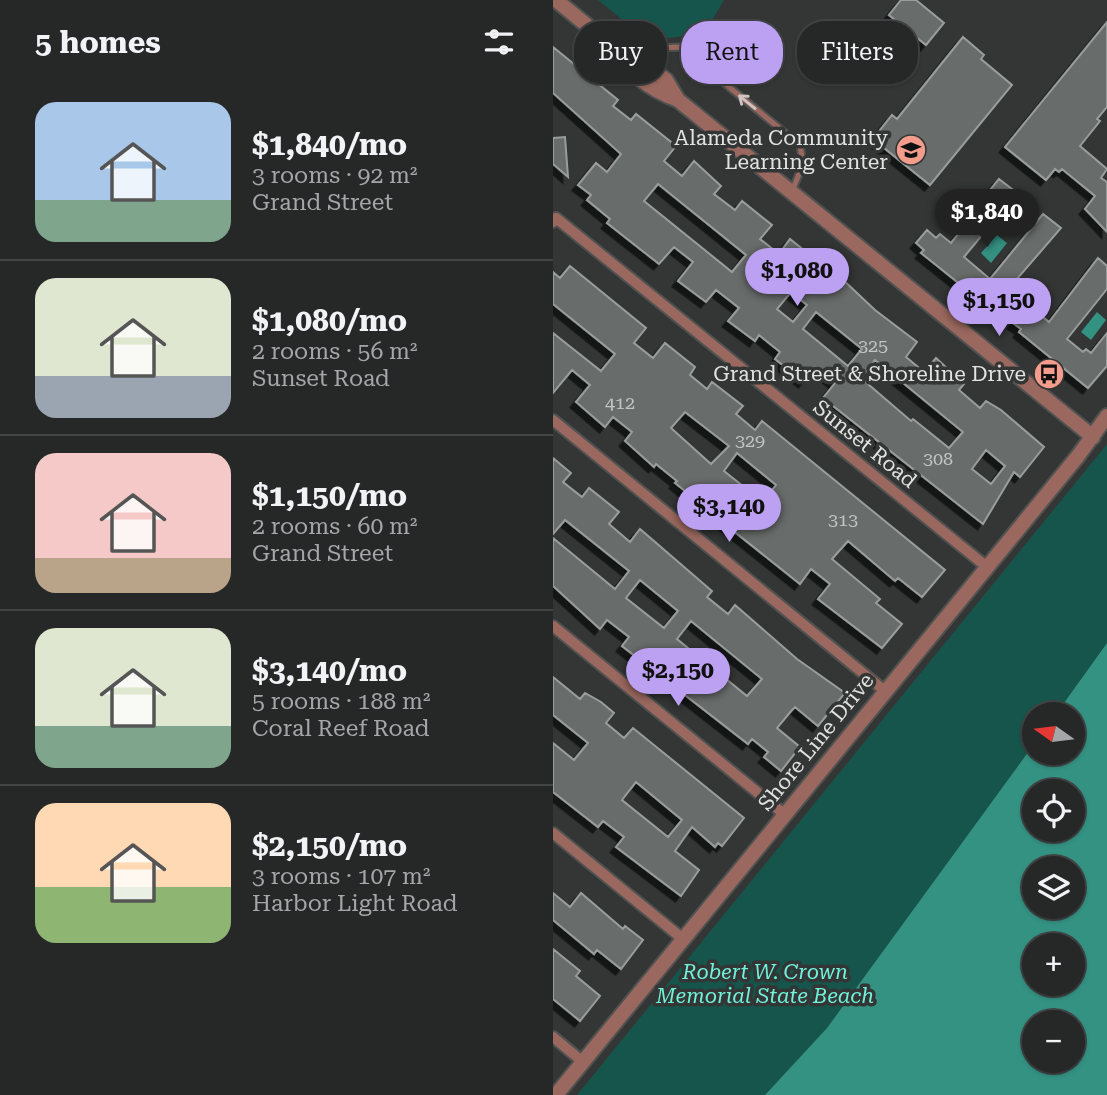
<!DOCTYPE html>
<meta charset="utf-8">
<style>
body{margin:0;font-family:"Roboto Serif",serif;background:#2e3030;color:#f1f3f6;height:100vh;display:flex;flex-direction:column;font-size:26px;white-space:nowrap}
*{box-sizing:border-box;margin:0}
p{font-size:23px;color:#a4a6a8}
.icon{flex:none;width:38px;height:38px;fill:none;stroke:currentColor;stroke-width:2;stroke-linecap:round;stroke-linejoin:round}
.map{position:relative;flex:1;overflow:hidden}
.side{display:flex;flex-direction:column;background:#262828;width:553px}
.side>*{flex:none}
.banner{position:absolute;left:21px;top:21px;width:427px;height:63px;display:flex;gap:14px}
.needle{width:46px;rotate:284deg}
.buttons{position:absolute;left:469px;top:702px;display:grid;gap:14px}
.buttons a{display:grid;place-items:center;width:63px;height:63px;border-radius:50%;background:#262828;box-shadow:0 2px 5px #0004,0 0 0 2px #424445;font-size:35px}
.price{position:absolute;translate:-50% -60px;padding:0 16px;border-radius:24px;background:#bca0f2;color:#111;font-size:23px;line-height:46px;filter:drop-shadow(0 2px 4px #0008)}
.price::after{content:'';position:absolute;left:50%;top:42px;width:21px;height:16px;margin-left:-10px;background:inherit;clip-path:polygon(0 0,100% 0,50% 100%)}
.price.current{background:#222;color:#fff}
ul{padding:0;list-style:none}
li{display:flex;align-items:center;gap:21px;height:175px;padding:0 35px}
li+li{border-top:2px solid #424445}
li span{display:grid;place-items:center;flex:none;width:196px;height:140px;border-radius:21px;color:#555}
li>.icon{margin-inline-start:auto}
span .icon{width:84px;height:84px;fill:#fffc;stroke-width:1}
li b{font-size:30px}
h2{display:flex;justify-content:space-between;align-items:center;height:84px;padding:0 35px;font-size:30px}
.pill{padding:0 24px;border-radius:28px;background:#262828;box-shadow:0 2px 5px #0004,0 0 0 2px #424445;font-size:24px;line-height:63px}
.pill.current{background:#bca0f2;color:#111}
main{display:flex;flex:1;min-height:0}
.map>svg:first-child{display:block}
.green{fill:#16554b}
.water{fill:#349283;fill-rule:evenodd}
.building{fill:#686c6b;stroke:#999d9c;stroke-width:2;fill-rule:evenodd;filter:url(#shadow)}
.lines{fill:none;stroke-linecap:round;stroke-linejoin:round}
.service-casing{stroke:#4f5251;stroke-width:9}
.minor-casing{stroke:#4f5251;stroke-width:14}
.tertiary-casing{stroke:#4f5251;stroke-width:18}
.service{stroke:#9a685e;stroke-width:5}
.minor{stroke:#9a685e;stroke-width:10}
.tertiary{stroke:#9a685e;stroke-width:14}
.oneway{stroke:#cfc4c2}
.labels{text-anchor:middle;stroke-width:7;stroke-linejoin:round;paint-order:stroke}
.number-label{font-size:18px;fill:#c3c5c5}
.poi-label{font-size:21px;fill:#e1e3e3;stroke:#333635;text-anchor:end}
.street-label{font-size:21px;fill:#e1e3e3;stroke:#333635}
.park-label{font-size:21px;font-style:italic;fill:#6ff1da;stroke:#333635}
</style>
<main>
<section class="side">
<h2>5 homes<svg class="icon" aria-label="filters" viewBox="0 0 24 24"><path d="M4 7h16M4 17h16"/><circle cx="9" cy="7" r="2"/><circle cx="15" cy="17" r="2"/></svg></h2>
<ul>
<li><span style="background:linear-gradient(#a9c7e8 70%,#7fa58c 0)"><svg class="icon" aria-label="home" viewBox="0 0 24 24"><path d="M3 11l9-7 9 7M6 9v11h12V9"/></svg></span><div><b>$1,840/mo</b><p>3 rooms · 92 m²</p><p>Grand Street</p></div></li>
<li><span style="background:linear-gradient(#dfe7d0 70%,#9aa5b1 0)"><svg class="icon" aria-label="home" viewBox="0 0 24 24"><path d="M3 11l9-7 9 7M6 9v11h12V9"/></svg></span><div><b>$1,080/mo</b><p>2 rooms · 56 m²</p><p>Sunset Road</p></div></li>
<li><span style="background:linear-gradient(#f6c9c9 75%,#b9a48a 0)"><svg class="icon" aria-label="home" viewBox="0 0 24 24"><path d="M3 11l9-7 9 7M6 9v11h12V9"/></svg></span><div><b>$1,150/mo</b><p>2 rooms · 60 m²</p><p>Grand Street</p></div></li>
<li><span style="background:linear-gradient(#dfe7d0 70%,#7fa58c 0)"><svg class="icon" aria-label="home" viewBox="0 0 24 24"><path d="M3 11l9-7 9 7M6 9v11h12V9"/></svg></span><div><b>$3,140/mo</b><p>5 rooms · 188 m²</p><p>Coral Reef Road</p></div></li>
<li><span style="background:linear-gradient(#ffd9b3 60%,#8fb573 0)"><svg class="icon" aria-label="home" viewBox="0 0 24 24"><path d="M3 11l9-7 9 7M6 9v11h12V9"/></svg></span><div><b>$2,150/mo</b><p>3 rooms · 107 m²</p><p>Harbor Light Road</p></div></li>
</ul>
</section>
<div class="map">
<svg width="554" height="1095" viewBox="0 0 554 1095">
<defs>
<filter id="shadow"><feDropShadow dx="-5.5" dy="5.5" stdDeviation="0" flood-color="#0009"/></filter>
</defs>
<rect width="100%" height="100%" fill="#333635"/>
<path class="green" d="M 45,0 L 171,0 L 158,22 L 164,27 L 147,47 L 133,36 L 94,40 Z
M 554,444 L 554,643 L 503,714 L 481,714 L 481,744 L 274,1028 L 212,1095 L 24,1095 Z"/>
<path class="water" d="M 444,235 L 454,243 L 438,263 L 428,253 Z
M 544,312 L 553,320 L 538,340 L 528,332 Z
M 554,643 L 554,1095 L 212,1095 L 274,1028 L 481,744 L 481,752 L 520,752 L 520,714 L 503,714 ZM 481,791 L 520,791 L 520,830 L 481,830 ZM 520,868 L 520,906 L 481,906 L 481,868 ZM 481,945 L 520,945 L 520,984 L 481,984 ZM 481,1022 L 520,1022 L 520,1060 L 481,1060 Z"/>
<path class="building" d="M 348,0 L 363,0 L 391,23 L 373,45 L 336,15 Z
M 554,22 L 554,107 L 544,119 L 547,121 L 527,146 L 554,169 L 548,178 L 554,182 L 554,232 L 532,209 L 542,196 L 509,169 L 506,172 L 502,169 L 493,180 L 452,147 Z
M 410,37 L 431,55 L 428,59 L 459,85 L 377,185 L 320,139 L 339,115 L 344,119 Z
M 0,47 L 65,100 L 60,106 L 78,120 L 83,114 L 123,146 L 111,161 L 129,176 L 141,161 L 168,186 L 161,194 L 182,210 L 189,201 L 219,225 L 207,239 L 226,254 L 237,239 L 268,264 L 256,278 L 274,293 L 287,277 L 322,310 L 364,342 L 353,357 L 371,372 L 383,358 L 411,384 L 406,390 L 427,408 L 433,401 L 448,410 L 491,447 L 467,477 L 461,472 L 430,524 L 270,398 L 282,383 L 263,367 L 251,382 L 222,359 L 227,352 L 206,335 L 202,341 L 175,321 L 186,308 L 163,290 L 153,302 L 125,281 L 140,262 L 121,247 L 106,264 L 54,223 L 57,219 L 34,200 L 38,195 L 25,185 L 43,163 L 54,172 L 68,154 L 0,93 ZM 105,184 L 193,255 L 179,272 L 91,201 ZM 238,292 L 254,305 L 240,322 L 224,309 ZM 263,312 L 309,349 L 295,366 L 250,329 ZM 322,360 L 410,432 L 396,448 L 360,419 L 358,421 L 308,378 ZM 433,450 L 452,466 L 438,484 L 419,469 Z
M 12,137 L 15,177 L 0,164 L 0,138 Z
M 446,179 L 464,193 L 411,257 L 437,279 L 490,214 L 508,228 L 438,309 L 368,253 L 371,250 L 363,243 L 374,230 L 383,238 L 387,234 L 398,243 L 440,191 L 438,189 Z
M 545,258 L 554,266 L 554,289 L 514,339 L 530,352 L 533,349 L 538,353 L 554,333 L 554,366 L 535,388 L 466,332 L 468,329 L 460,323 L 471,310 L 481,318 L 485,313 L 496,322 Z
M 17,266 L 93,328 L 81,343 L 100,358 L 112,343 L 142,367 L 137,375 L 154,389 L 159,382 L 190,406 L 183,414 L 202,430 L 209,421 L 392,570 L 369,597 L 345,578 L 342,581 L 295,541 L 279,559 L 327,599 L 323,603 L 349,624 L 329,648 L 265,599 L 277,584 L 258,569 L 247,584 L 168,521 L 178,508 L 157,491 L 147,503 L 122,483 L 124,481 L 103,464 L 101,467 L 72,441 L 79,432 L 60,417 L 52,427 L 23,402 L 37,385 L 19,370 L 0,393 L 0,333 L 48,371 L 62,354 L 0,304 L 0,272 L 7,278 ZM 132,412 L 176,446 L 158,464 L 118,428 ZM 184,453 L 223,485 L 210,502 L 171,471 Z
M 0,458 L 18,473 L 10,482 L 29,497 L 36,488 L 66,512 L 56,524 L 77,542 L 87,529 L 159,591 L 154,597 L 175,614 L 182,605 L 244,659 L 292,693 L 265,726 L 242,707 L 239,710 L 224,728 L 247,747 L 228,771 L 211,757 L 215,752 L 199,739 L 195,744 L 69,646 L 76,637 L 54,620 L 47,629 L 0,586 L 0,538 L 62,589 L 76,571 L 12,520 L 0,534 ZM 87,580 L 125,611 L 111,628 L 73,598 ZM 138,621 L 209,679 L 194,696 L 124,639 Z
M 0,677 L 27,699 L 32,693 L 48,702 L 61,713 L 53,723 L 71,738 L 80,728 L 191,818 L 169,846 L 165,843 L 162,847 L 139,827 L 122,851 L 146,870 L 128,896 L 63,847 L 71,837 L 50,821 L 45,827 L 0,792 L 0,743 L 21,760 L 35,743 L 0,715 ZM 83,782 L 129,820 L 115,837 L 69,800 Z
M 0,893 L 17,907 L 28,893 L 70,929 L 72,926 L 90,940 L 68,969 L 44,950 L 41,954 L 0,920 Z
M 0,949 L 27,971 L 23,976 L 47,996 L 27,1021 L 0,999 Z"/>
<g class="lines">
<g class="service-casing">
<path id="service" d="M 89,57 L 104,48 L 127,47 L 247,145 L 250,164 L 240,189"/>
</g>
<g class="minor-casing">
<path id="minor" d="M 0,222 L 3,218 L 434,567
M 0,420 L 332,691
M 0,626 L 231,814
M 0,833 L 130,939
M 0,1037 L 30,1062"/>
</g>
<g class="tertiary-casing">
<path id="tertiary" d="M 3,0 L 53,41 L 75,50 L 113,80 L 125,100 L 540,437
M 53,41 C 71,69 94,89 125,100
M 3,1095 L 525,456 L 554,416"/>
</g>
<use href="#service" class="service"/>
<use href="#minor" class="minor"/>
<use href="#tertiary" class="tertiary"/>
</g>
<defs><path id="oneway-shaft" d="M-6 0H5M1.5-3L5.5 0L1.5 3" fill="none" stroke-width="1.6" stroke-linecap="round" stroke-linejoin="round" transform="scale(1.75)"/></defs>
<use class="oneway" href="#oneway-shaft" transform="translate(194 102) rotate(-141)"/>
<defs>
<g id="school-disc" transform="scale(1.575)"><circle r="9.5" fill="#f49d8d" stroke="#333635"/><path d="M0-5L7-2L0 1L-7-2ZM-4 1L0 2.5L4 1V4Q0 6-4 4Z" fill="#111"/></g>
<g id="bus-disc" transform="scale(1.575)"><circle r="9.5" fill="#f49d8d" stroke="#333635"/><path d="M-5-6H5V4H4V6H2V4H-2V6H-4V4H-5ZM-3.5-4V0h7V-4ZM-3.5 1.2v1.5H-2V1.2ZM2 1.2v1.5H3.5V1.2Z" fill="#111"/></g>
</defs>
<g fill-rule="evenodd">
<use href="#school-disc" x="358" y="150"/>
<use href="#bus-disc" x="496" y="374"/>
</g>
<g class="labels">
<g class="number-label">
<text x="320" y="352">325</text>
<text x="67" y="409">412</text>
<text x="197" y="447">329</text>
<text x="385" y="465">308</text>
<text x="290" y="526">313</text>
</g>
<g class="poi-label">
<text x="335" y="145">Alameda Community<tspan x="335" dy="24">Learning Center</tspan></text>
<text x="473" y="381">Grand Street &amp; Shoreline Drive</text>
</g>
<g class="street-label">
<text transform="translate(312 444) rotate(39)" y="7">Sunset Road</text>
<text transform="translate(263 742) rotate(-51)" y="7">Shore Line Drive</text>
</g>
<g class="park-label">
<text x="212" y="979">Robert W. Crown<tspan x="212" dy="24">Memorial State Beach</tspan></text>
</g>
</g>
</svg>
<div class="buttons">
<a><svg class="needle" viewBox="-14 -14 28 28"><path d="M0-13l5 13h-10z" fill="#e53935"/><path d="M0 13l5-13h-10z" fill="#a4a6a8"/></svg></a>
<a><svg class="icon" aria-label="locate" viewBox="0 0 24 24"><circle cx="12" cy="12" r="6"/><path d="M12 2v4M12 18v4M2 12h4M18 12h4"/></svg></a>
<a><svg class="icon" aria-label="layers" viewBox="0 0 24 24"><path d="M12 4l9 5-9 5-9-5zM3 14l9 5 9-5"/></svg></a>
<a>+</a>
<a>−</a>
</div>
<b class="price current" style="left:434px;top:249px">$1,840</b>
<b class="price" style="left:244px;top:308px">$1,080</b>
<b class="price" style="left:446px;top:338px">$1,150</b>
<b class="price" style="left:176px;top:544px">$3,140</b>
<b class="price" style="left:125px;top:708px">$2,150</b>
<div class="banner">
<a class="pill">Buy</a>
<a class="pill current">Rent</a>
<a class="pill">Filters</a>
</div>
</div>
</main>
